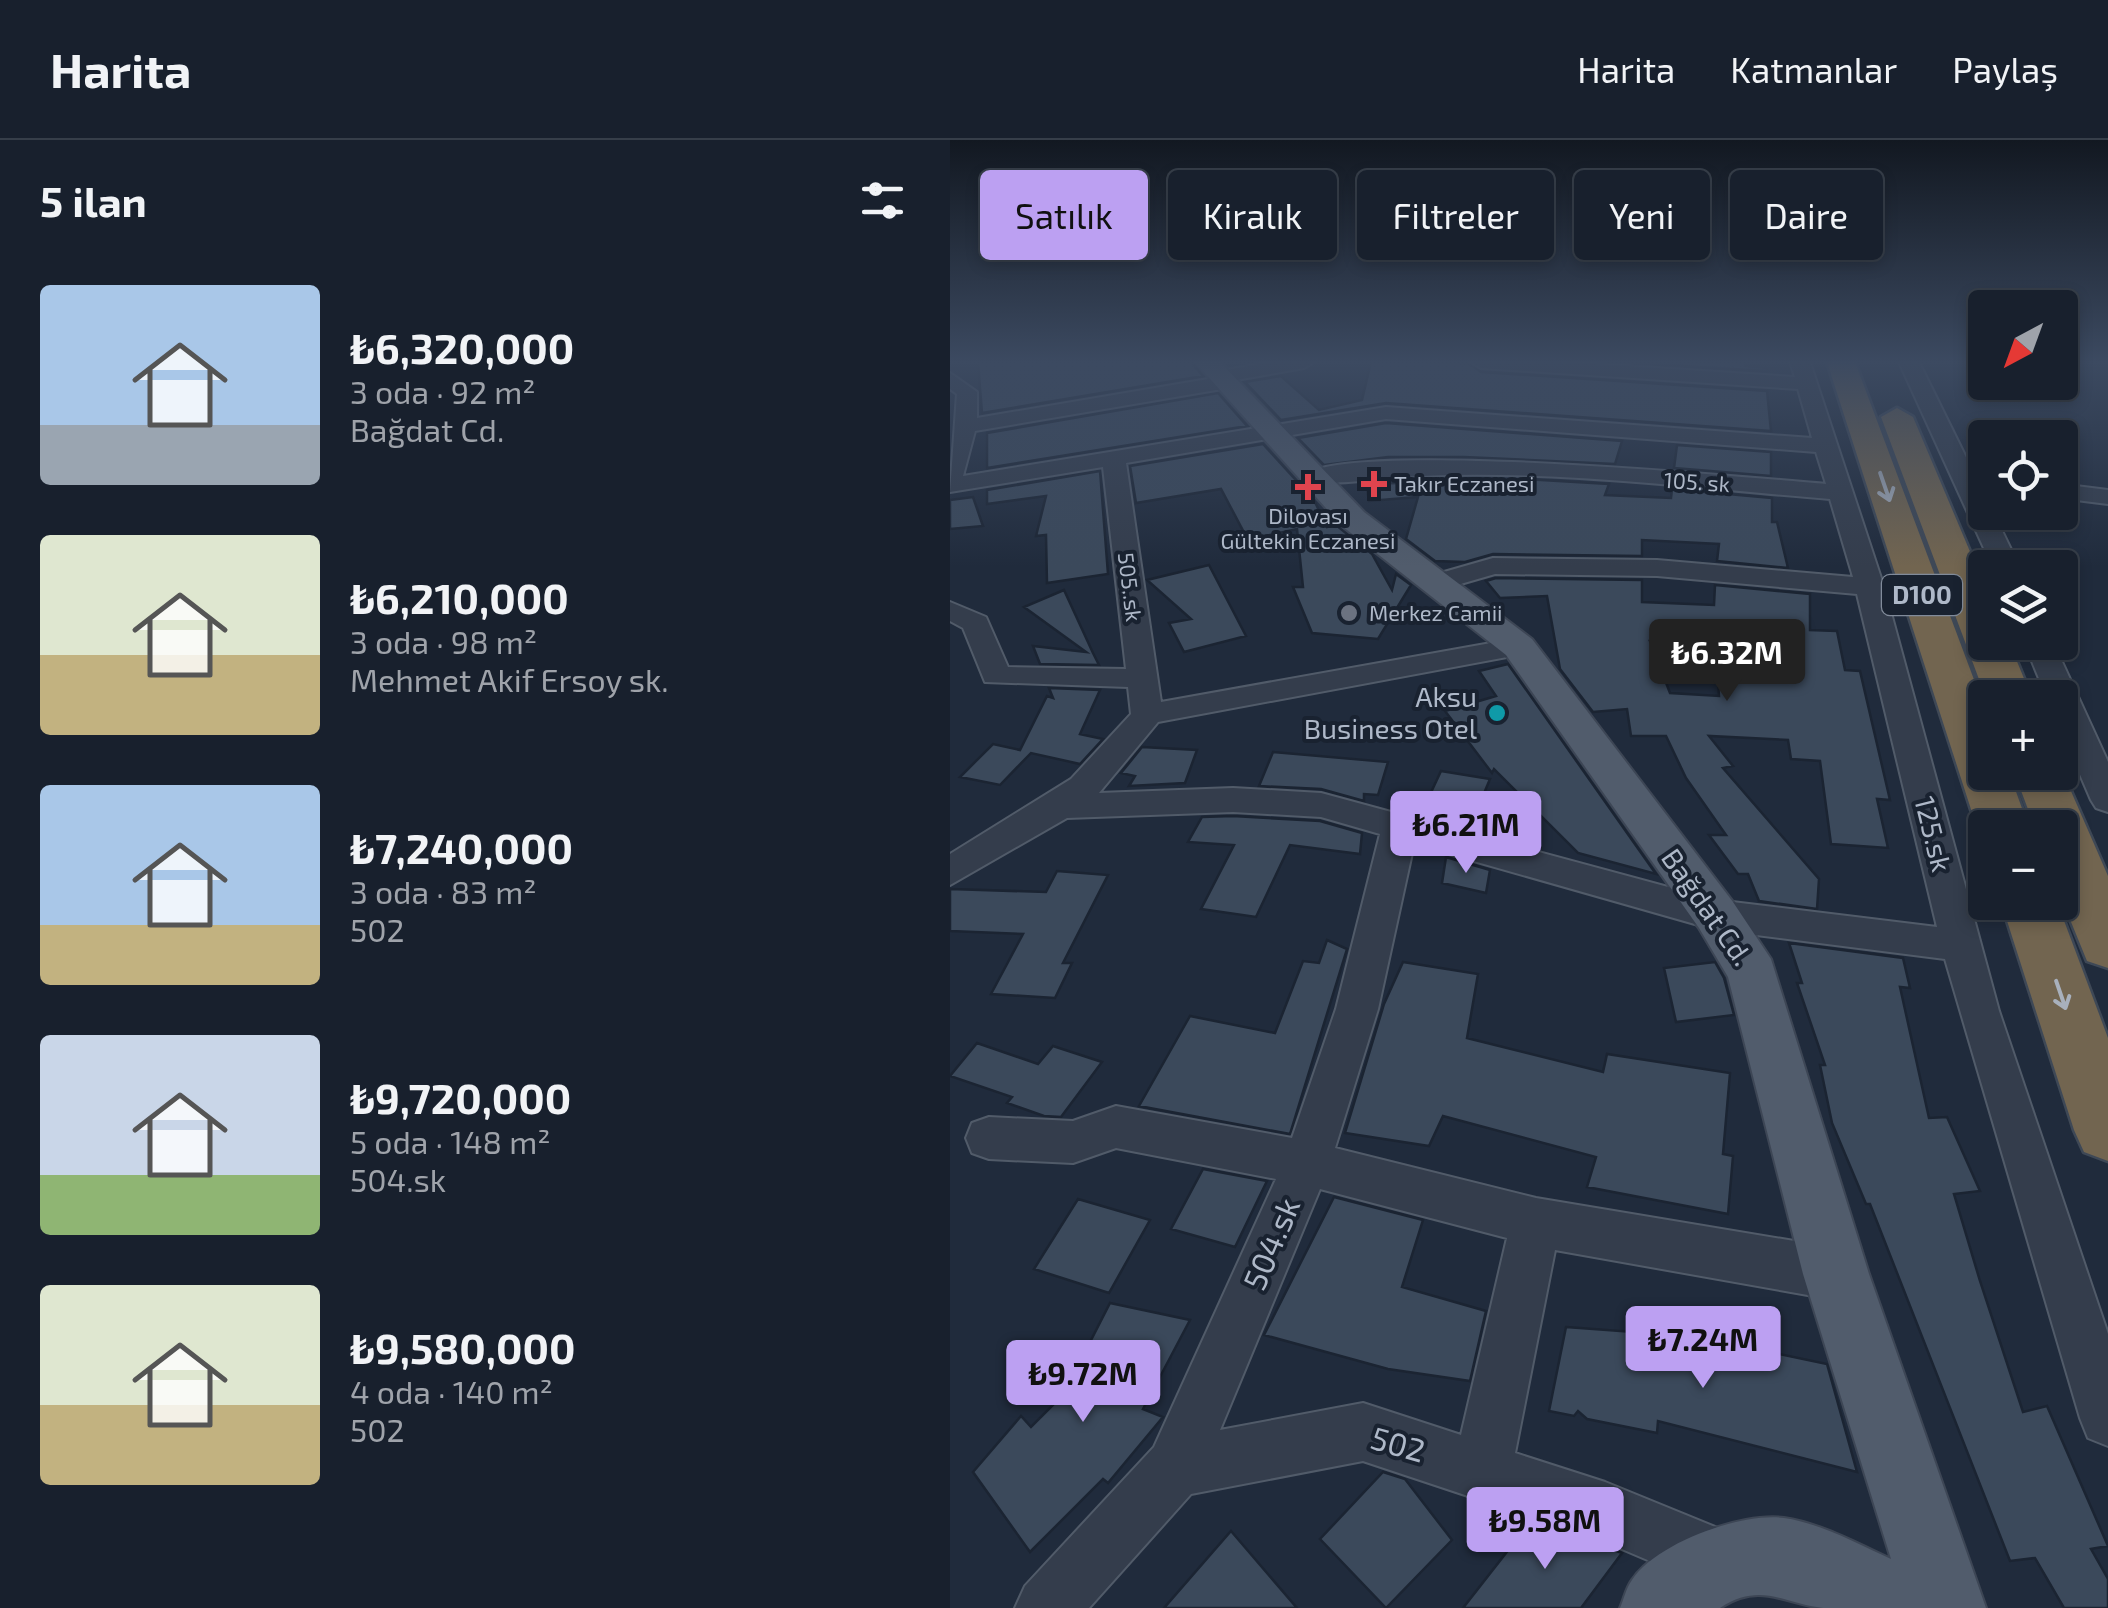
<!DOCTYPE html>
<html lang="tr">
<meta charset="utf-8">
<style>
body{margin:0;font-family:"Exo 2",sans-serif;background:#252d39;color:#f1f3f6;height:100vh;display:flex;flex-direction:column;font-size:38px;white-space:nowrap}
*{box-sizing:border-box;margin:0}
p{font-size:32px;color:#9fa3aa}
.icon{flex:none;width:55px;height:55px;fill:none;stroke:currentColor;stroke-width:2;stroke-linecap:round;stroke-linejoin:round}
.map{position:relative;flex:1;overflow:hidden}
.sheet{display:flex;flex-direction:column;background:#18202d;width:950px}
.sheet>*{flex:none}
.hud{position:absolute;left:30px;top:30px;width:950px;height:90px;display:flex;gap:20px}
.needle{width:65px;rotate:221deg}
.controls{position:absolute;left:1018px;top:150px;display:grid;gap:20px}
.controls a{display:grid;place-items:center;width:110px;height:110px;border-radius:10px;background:#18202d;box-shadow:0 5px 15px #0003,0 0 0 2px #363e49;font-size:50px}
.price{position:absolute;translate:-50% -85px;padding:0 22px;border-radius:10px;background:#bca0f2;color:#111;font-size:32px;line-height:65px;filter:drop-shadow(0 2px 5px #0008)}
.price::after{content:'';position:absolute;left:50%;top:60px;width:30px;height:22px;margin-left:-15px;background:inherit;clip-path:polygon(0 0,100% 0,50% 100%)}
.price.selected{background:#222;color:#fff}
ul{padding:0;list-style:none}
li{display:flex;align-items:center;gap:30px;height:250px;padding:0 40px}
li span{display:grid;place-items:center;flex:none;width:280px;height:200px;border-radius:10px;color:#555}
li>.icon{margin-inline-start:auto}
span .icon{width:120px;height:120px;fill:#fffc;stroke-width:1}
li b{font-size:42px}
h2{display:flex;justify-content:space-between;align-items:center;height:120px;padding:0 40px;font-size:42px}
.chip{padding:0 35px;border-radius:10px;background:#18202d;box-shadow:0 5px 15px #0003,0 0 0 2px #363e49;font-size:35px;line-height:90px}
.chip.selected{background:#bca0f2;color:#111}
header{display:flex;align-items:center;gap:60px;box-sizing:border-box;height:140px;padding:0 50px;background:#18202d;border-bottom:2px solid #363e49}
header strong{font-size:48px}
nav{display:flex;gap:55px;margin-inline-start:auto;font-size:35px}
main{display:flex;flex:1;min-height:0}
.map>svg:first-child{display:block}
.building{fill:#3b495b;stroke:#1b2432;stroke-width:2.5;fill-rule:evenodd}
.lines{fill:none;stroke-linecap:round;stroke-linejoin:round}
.minor-casing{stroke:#515b69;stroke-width:4}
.major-casing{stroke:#3d4655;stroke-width:4}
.highway-casing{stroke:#3e4856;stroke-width:5}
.minor{fill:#343d4c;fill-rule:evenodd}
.major{fill:#515c6c;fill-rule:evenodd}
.highway{fill:#726550;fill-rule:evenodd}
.oneway{stroke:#a8b0bc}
.health-dot{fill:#e0444e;stroke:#192230;stroke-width:4}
.worship-dot{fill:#6b7280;stroke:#192230;stroke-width:4}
.culture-dot{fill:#0f9aa8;stroke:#192230;stroke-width:4}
.labels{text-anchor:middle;stroke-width:8;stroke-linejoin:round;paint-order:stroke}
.far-street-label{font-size:22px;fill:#aeb8c8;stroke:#192230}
.far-poi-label{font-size:22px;fill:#aeb8c8;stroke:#192230;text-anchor:start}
.shield{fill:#192230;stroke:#818b9a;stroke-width:2.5}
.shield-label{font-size:25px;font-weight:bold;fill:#aeb8c8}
.poi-label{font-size:28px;fill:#aeb8c8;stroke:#192230;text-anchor:end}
.street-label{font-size:28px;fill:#aeb8c8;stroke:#192230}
.near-street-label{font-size:32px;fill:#aeb8c8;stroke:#192230}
</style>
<header>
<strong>Harita</strong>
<nav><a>Harita</a><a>Katmanlar</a><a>Paylaş</a></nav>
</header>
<main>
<section class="sheet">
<h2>5 ilan<svg class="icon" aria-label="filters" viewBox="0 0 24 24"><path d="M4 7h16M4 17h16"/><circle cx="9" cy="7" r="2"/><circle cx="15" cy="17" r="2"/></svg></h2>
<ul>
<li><span style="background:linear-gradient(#a9c7e8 70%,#9aa5b1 0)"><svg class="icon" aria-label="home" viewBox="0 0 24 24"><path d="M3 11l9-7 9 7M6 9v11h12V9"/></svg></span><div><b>₺6,320,000</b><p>3 oda · 92 m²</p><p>Bağdat Cd.</p></div></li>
<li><span style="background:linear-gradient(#dfe7d0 60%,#c2b280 0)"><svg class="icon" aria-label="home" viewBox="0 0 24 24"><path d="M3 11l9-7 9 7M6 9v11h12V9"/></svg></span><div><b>₺6,210,000</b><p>3 oda · 98 m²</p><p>Mehmet Akif Ersoy sk.</p></div></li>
<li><span style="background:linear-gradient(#a9c7e8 70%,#c2b280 0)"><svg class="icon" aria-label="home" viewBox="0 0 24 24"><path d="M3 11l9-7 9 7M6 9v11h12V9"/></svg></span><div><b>₺7,240,000</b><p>3 oda · 83 m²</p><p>502</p></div></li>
<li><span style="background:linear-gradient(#c9d6e8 70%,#8fb573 0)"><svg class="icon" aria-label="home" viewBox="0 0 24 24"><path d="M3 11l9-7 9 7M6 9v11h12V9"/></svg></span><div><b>₺9,720,000</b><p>5 oda · 148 m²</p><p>504.sk</p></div></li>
<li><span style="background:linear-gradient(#dfe7d0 60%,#c2b280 0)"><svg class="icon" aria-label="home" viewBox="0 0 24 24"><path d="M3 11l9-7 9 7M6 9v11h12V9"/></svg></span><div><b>₺9,580,000</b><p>4 oda · 140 m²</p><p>502</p></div></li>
</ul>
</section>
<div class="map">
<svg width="1158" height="1468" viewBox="0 0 1158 1468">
<rect width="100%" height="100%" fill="#202b3c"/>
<path class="building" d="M 28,222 L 241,222 L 253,236 L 32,273 Z
M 421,222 L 518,223 L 531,232 L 817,251 L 821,291 L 436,263 L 331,280 L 295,242 L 331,236 L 369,270 L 412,260 Z
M 667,222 L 796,222 L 795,226 L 817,228 L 817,231 Z
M 268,253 L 297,286 L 37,328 L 37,293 Z
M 436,283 L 672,301 L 665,324 L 514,317 L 438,317 L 374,325 L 348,298 Z
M 313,304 L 364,360 L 377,387 L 386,385 L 422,414 L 442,450 L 446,434 L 461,445 L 428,499 L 362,493 L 343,447 L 353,447 L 347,389 L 298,400 L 271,349 L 186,363 L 180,326 Z
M 727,305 L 821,312 L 821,336 L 724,328 Z
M 150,331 L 158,434 L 97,443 L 96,395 L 86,396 L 96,356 L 37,364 L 37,350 Z
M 573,339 L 659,344 L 655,355 L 721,358 L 722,349 L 822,358 L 822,382 L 827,382 L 838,428 L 767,421 L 769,404 L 692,400 L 692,416 L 543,414 L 515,422 L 485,421 L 456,399 L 468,357 L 419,361 L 416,344 Z
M 23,357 L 33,386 L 0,389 L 0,360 Z
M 259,425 L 296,496 L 234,512 L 219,483 L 241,479 L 197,440 Z
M 546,438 L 692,440 L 692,462 L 764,465 L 765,445 L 860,454 L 860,490 L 887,491 L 895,530 L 910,531 L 940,660 L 927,659 L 938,708 L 881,704 L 870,621 L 841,619 L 838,600 L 759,596 L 783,626 L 773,628 L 869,739 L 867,769 L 809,761 L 798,734 L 788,734 L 759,695 L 776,695 L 736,638 L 716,596 L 681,596 L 677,569 L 643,572 L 610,529 L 597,456 L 550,458 L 536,441 ZM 700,501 L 765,504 L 769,556 L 720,553 Z
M 114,450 L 143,513 L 149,525 L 90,524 L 83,506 L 136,512 L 74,467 Z
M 558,524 L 706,734 L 628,713 L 544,629 L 542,633 L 495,571 L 546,556 L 529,531 Z
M 99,548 L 150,550 L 130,594 L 153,599 L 130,624 L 81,613 L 50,645 L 10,637 L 43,604 L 70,610 L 97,556 L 103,558 Z
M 192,607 L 247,610 L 235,643 L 179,646 L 185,636 L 171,633 Z
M 323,612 L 438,622 L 428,655 L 414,654 L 414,661 L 371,649 L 309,646 Z
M 491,631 L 540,639 L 520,687 L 470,676 Z
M 283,676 L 370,681 L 412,693 L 410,714 L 340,705 L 306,777 L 251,769 L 284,705 L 238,702 L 252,677 Z
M 496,717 L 540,730 L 536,753 L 492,743 Z
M 107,731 L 158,735 L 113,823 L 122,823 L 105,858 L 41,854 L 73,794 L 0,791 L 0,749 L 96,752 Z
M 377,800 L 397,809 L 340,994 L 189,966 L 240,876 L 325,893 L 353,821 L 369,823 Z
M 839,803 L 953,818 L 960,848 L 950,847 L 979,978 L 997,977 L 1030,1051 L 1004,1054 L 1030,1141 L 1073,1272 L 1097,1266 L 1158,1406 L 1141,1409 L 1158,1439 L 1158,1468 L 1114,1468 L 1085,1418 L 1060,1421 L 920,1064 L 916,1064 L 882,983 L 870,925 L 875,925 L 847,843 L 852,843 Z
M 453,822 L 528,834 L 517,898 L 653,932 L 657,914 L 780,933 L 773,1014 L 783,1016 L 778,1074 L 637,1047 L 646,1017 L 493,976 L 479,1006 L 395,993 L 434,864 Z
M 765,822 L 774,838 L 784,875 L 726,882 L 714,828 Z
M 27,903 L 88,924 L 103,906 L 152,922 L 111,977 L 94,976 L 57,963 L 62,957 L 0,936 Z
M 253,1029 L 317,1041 L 285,1107 L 221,1089 Z
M 384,1057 L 473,1080 L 452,1147 L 536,1171 L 520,1241 L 438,1229 L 314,1195 Z
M 128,1059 L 200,1080 L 159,1153 L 84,1129 Z
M 160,1163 L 240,1180 L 193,1269 L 213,1277 L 158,1343 L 153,1339 L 80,1412 L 23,1332 L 71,1276 L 81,1287 L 113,1255 Z
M 616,1187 L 724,1195 L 725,1192 L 877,1224 L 907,1332 L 708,1281 L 707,1293 L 637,1279 L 628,1271 L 624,1276 L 599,1271 Z
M 433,1332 L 455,1339 L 502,1400 L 436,1468 L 370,1399 Z
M 581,1381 L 672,1413 L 631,1468 L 513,1468 Z
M 281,1391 L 347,1468 L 214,1468 Z"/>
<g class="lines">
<g class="minor-casing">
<path id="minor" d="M 321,222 L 364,222 L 354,228 L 286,240 L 285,246 L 278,248 L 25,291 L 13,336 L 436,267 L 862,298 L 848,249 L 531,228 L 521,222 L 614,222 L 845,237 L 840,222 L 860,222 L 934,447 L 1049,871 L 1158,1194 L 1158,1306 L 1138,1298 L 1130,1278 L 995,819 L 766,790 L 464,704 L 428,869 L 385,1008 L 586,1058 L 886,1108 L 904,1116 L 912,1134 L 904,1152 L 886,1160 L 605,1110 L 565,1313 L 655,1342 L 797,1400 L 806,1422 L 797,1444 L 775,1453 L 653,1401 L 413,1321 L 241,1354 L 139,1468 L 65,1468 L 75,1446 L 204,1307 L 326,1039 L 166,1008 L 123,1023 L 39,1019 L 22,1013 L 16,998 L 22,983 L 39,977 L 123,981 L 166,966 L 342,998 L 386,869 L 430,694 L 371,677 L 283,672 L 117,678 L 0,745 L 0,714 L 121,639 L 181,574 L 178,547 L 35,542 L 13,488 L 0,481 L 0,462 L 36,477 L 58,527 L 176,529 L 153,327 L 0,352 L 7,254 L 0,249 L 0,233 L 27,252 L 27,278 L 264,238 L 265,232 ZM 436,279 L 866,312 L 876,344 C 803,338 388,298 351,337 C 363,350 448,336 470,336 C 607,330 744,348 880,359 L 903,437 L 707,420 L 543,418 L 473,438 L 469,444 L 483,452 L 545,434 L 707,436 L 907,454 L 987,787 L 766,760 L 371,653 L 283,648 L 149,653 L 208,582 L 579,513 L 584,507 L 569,498 L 211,562 L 176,323 ZM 370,1049 L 557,1098 L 511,1295 L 413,1263 L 270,1290 Z
M 949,222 L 969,222 L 1035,356 L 1035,372 L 1043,372 L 1070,428 L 1043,428 Z
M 1110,344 L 1158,350 L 1158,364 L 1110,358 Z
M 1074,502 L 1103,502 L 1158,622 L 1158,672 L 1146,668 L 1141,660 L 1110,588 L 1110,558 L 1097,558 Z"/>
</g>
<g class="major-casing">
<path id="major" d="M 245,222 L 270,222 L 414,372 L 582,499 L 783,762 L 821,819 L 919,1134 L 1036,1468 C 983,1468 926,1468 873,1468 C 834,1464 811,1441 770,1468 L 670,1468 C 674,1459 676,1448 682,1440 C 706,1403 792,1372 834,1378 C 870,1383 908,1404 941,1419 L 853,1134 L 778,837 L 749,788 L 556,515 L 392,386 Z"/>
</g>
<g class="highway-casing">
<path id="highway" d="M 877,222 L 905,222 L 1035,569 L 1035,632 L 1059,632 L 1079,688 L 1035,688 L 1035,701 L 1027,688 Z
M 947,268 L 963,277 L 1035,447 L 1035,502 L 1059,502 L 1082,558 L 1036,558 L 931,277 Z
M 1110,626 L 1158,736 L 1158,828 L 1137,821 L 1110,755 L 1110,688 L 1085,688 L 1064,632 L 1110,632 Z
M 1051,762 L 1107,762 L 1158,898 L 1158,1021 L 1134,1012 L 1124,990 Z"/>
</g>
<use href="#minor" class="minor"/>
<use href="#major" class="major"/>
<use href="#highway" class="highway"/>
</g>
<defs><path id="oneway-shaft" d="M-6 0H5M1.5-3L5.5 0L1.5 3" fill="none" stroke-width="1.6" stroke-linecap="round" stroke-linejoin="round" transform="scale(2.5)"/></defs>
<g class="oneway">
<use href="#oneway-shaft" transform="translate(935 347) rotate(71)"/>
<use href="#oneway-shaft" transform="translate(1111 855) rotate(71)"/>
</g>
<linearGradient id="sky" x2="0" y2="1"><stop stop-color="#121821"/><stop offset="0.52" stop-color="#3c4a61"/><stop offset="1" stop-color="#3c4a61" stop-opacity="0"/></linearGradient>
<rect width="1158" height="427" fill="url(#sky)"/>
<g class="health-dot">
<path d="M419 329h10v10h10v10h-10v10h-10v-10h-10v-10h10z"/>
<path d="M353 332h10v10h10v10h-10v10h-10v-10h-10v-10h10z"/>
</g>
<circle class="worship-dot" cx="399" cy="473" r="10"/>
<circle class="culture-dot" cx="547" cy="573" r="10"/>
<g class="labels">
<g class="far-street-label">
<text transform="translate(747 342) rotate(4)" y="8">105. sk</text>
<text transform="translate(180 447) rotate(83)" y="8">505..sk</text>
</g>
<g class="far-poi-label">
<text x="444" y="352">Takır Eczanesi</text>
<text x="358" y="384" text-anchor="middle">Dilovası<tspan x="358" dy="25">Gültekin Eczanesi</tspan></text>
<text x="419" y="481">Merkez Camii</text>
</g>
<rect class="shield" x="932" y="435" width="80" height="40" rx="8"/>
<g class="shield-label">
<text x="972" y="464">D100</text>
</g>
<g class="poi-label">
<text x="527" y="567">Aksu<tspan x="527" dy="32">Business Otel</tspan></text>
</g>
<g class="street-label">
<text transform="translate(983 694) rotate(76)" y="10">125.sk</text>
<text transform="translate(757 767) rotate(55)" y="10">Bağdat Cd.</text>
</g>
<g class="near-street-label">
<text transform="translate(322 1104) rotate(-67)" y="11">504.sk</text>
<text transform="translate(448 1305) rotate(16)" y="11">502</text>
</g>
</g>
</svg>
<div class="controls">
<a><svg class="needle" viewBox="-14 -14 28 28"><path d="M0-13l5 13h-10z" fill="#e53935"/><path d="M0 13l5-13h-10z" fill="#9fa3aa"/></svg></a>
<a><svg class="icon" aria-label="locate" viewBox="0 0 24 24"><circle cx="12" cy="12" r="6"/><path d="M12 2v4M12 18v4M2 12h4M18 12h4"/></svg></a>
<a><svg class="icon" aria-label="layers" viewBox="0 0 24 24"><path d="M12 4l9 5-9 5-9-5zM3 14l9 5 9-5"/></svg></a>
<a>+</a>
<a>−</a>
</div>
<b class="price selected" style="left:777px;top:564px">₺6.32M</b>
<b class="price" style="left:516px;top:736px">₺6.21M</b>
<b class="price" style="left:753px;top:1251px">₺7.24M</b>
<b class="price" style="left:133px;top:1285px">₺9.72M</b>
<b class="price" style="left:595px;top:1432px">₺9.58M</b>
<div class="hud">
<a class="chip selected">Satılık</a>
<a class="chip">Kiralık</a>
<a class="chip">Filtreler</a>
<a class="chip">Yeni</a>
<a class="chip">Daire</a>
</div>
</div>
</main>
